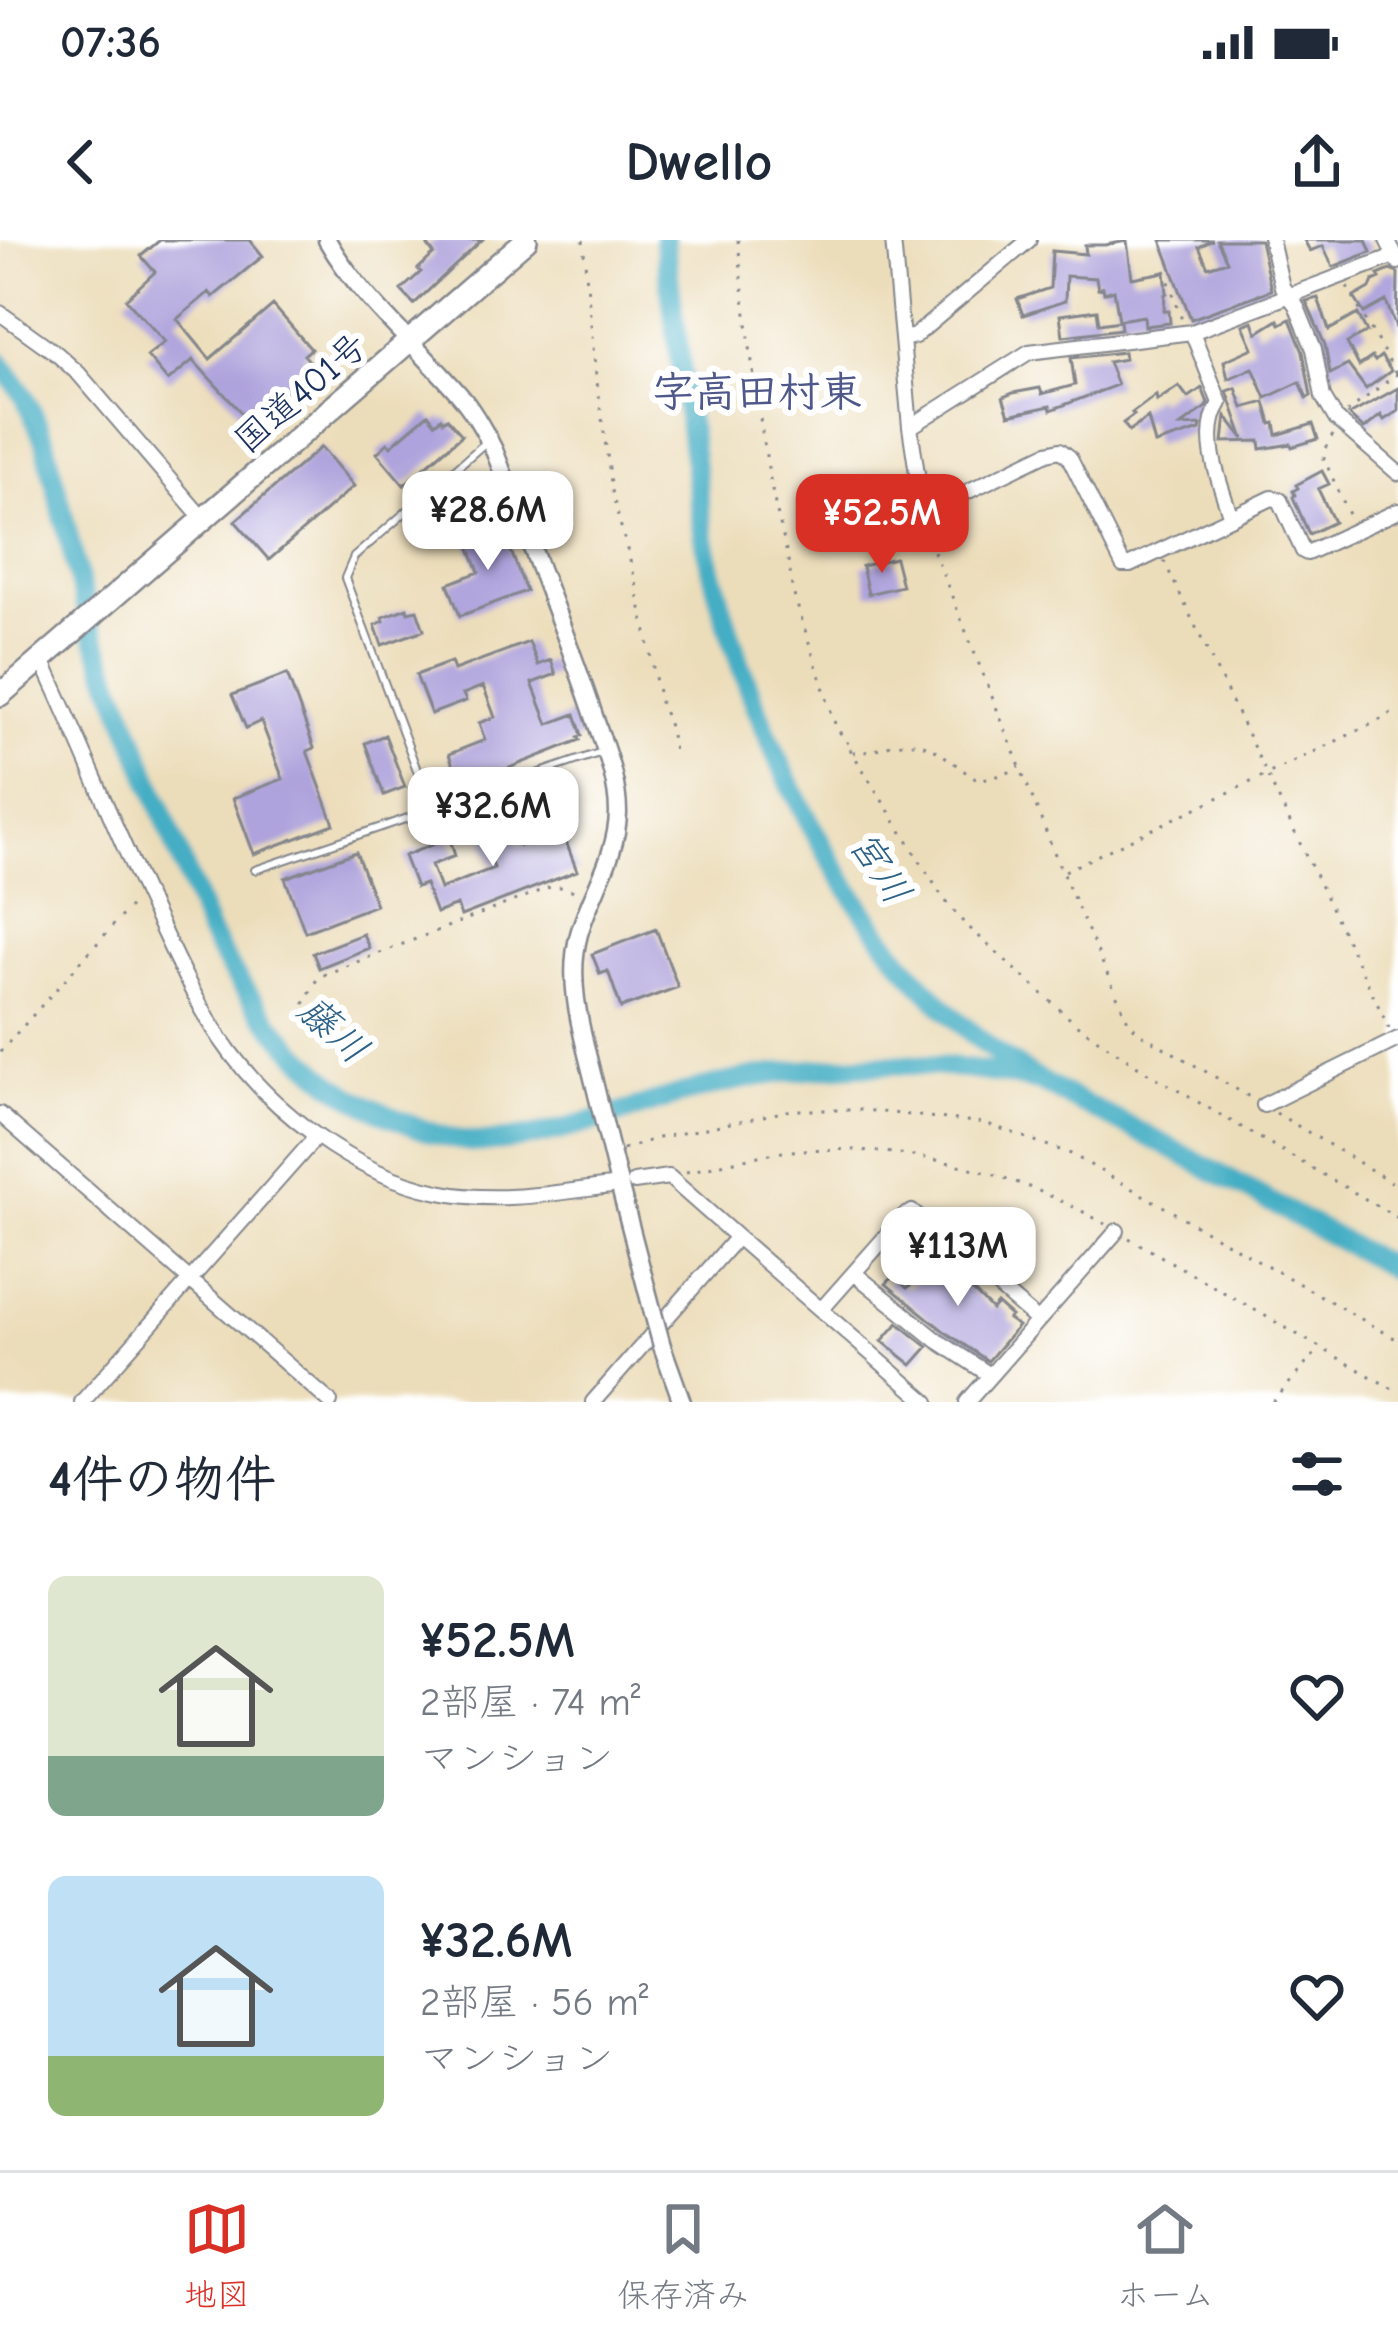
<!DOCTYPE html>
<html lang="ja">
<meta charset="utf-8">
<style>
body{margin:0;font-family:"Comic Neue","Klee One",sans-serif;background:#f2f2f3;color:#1f2937;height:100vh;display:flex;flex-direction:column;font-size:45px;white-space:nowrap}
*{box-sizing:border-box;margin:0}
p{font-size:39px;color:#747a83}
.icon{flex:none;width:66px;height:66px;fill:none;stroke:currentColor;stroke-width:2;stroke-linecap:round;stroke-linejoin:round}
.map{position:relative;height:1162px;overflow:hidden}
.details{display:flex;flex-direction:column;background:#fff;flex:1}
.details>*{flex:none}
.price{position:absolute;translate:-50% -102px;padding:0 27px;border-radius:24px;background:#fff;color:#222;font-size:39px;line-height:78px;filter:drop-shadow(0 3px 6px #0008)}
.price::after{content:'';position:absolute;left:50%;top:72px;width:36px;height:27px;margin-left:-18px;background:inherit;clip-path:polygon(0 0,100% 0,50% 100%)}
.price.selected{background:#d93025;color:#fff}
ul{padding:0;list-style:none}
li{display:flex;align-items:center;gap:36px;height:300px;padding:0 48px}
li span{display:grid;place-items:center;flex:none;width:336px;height:240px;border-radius:18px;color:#555}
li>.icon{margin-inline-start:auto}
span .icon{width:144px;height:144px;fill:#fffc;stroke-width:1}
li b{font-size:51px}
h2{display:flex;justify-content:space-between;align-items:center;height:144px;padding:0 48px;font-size:51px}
.status{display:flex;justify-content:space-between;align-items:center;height:84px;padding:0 60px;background:#fff;direction:ltr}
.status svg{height:33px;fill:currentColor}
header{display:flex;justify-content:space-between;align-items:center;height:156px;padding:0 48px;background:#fff;font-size:54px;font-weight:700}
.tab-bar{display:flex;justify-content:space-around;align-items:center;height:168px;border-top:3px solid #e0e1e3;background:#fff;font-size:33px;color:#747a83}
.tab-bar a{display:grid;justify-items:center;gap:6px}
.tab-bar .selected{color:#d93025}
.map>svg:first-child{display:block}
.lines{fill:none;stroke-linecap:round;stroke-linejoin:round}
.stream{stroke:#45aec4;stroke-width:3}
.river{stroke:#45aec4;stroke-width:21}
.building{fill:#aea3dc}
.service-casing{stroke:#84868c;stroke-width:10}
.minor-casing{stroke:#84868c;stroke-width:18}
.tertiary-casing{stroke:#84868c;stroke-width:21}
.trunk-casing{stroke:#84868c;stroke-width:26}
.path{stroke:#84868c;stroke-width:3;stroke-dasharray:3 9;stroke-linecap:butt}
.service{stroke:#fff;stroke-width:6}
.minor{stroke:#fff;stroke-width:14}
.tertiary{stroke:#fff;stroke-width:16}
.trunk{stroke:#fff;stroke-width:21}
.tertiary-bridge-casing{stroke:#84868c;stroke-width:21;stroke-linecap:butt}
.tertiary-bridge{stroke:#fff;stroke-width:16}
.labels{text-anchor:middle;stroke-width:12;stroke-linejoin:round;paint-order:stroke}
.street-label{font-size:36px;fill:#1b2f5e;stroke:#fff}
.water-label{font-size:39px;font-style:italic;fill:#2c6287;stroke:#fff}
.quarter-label{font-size:42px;font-weight:bold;fill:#4e588a;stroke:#fff}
</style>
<div class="status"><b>07:36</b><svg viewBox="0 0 49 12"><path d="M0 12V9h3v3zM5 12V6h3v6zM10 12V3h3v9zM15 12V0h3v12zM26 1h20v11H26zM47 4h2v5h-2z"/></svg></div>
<header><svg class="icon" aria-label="back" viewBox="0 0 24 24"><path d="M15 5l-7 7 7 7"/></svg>Dwello<svg class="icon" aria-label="share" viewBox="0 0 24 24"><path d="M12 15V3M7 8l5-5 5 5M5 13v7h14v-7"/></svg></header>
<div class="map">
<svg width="1398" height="1162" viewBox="0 0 1398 1162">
<rect width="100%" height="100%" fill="#fff"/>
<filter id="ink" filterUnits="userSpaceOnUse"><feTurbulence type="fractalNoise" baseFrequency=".00833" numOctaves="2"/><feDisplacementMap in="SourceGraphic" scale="24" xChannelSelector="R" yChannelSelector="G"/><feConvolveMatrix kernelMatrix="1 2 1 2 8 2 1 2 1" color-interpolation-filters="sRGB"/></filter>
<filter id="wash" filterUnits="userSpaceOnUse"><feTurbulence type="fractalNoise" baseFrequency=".004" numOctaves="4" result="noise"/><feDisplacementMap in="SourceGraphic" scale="48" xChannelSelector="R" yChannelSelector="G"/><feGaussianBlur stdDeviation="2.7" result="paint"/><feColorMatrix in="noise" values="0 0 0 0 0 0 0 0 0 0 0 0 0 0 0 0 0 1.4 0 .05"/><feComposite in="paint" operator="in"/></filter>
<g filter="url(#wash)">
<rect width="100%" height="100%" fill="#ecddba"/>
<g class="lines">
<path class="stream" d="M 0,140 L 12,136"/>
<path class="river" d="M 664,0 C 673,69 682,138 692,207 C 697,240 699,274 706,306 C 747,481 842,690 985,804 C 1037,846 1101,871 1159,902 C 1240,944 1318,989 1398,1032
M 0,122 L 25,157 L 45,202 L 91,388 L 209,692 C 237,746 287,810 336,846 C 359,862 384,874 409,884 C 433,894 462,904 489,902 C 580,895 665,852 755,837 C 861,820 940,819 1045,843"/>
</g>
<g id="blocks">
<path class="building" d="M 160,0 L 250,0 L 263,16 L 213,57 L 209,52 L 177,79 L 210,119 L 273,65 L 311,109 L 304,115 L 313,125 L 248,180 L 193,120 L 168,141 L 147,116 L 165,102 L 126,59 L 155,32 L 141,16 Z
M 435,0 L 482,0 L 414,64 L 401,50 L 421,32 L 418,29 L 434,14 L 428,6 Z
M 1161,0 L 1213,0 L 1199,7 L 1208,27 L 1227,21 L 1217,0 L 1260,0 L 1271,50 L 1191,79 Z
M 1304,0 L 1366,0 L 1371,12 L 1333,27 L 1323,6 L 1310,11 Z
M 1127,1 L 1132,38 L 1165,32 L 1167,53 L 1165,54 L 1164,71 L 1169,71 L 1170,83 L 1145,86 L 1144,76 L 1119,80 L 1114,50 L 1104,53 L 1103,47 L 1098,49 L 1096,38 L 1066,36 L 1065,61 L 1023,75 L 1017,59 L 1050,48 L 1052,11 L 1086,14 L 1085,5 L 1105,5 Z
M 1390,30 L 1398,33 L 1397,91 L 1386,61 L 1364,73 L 1354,57 L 1370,48 L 1373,41 L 1380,38 L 1378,35 Z
M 1318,58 L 1329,90 L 1358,74 L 1367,92 L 1347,103 L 1359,126 L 1372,117 L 1375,121 L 1381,116 L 1391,131 L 1366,149 L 1348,125 L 1330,134 L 1325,105 L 1306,61 Z
M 1097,70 L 1099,84 L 1120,81 L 1121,89 L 1063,96 L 1060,75 Z
M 1290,79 L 1303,112 L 1311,156 L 1307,158 L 1300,142 L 1266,158 L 1253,128 L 1228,139 L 1224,121 L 1253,108 L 1243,85 L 1253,81 L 1257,93 L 1278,80 L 1280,84 Z
M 1124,112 L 1125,119 L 1108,122 L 1117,145 L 1051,170 L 1050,166 L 1009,175 L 1003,157 L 1013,153 L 1040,148 L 1042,154 L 1075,145 L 1071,118 Z
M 1179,146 L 1188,158 L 1202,148 L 1208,163 L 1206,167 L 1181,186 L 1201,185 L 1200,190 L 1155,204 L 1148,178 L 1129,191 L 1123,183 L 1134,175 L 1132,173 L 1156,155 L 1157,161 Z
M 1236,148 L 1243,168 L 1265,162 L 1271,184 L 1275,183 L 1277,195 L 1313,184 L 1318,199 L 1292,207 L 1291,204 L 1261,209 L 1260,201 L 1223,202 L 1226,176 L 1244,199 L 1227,151 Z
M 1398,148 L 1398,171 L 1384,180 L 1381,175 L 1364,189 L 1349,175 Z
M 428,174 L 435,183 L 441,178 L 443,181 L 447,178 L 462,195 L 404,245 L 377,213 L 388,203 L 391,206 Z
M 321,207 L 354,246 L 269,320 L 235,281 Z
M 1322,231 L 1329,244 L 1318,249 L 1334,282 L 1309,294 L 1293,257 L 1295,255 L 1293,251 L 1298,248 L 1296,245 Z
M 501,285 L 526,351 L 460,376 L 448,344 L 479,332 L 466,298 Z
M 895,318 L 902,346 L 868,354 L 862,326 Z
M 407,368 L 408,372 L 417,370 L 424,390 L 382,405 L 375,385 L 384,381 L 383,377 Z
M 529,402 L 538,425 L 551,420 L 556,434 L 532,443 L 548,484 L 575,474 L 582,495 L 578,497 L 580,500 L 461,547 L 449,514 L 485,500 L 479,483 L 495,477 L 483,446 L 463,454 L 466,461 L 431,474 L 416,435 L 451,422 L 454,430 Z
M 287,434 L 314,508 L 307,511 L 334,584 L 254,614 L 233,558 L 283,539 L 261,481 L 246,488 L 232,455 Z
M 385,495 L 405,547 L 384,555 L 365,503 Z
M 446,586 L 455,616 L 431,625 L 440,649 L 494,628 L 483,601 L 487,600 L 485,596 L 512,586 L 519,605 L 561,589 L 577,631 L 461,676 L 457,665 L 436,673 L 425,644 L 416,647 L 404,616 L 434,604 L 430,593 Z
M 356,612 L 376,665 L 305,692 L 285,638 Z
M 656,689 L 678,747 L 621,768 L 608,731 L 600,734 L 592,714 Z
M 363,694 L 369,708 L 319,728 L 313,713 Z
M 948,1018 L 963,1031 L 957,1035 L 992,1070 L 997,1064 L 1011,1076 L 1008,1079 L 1018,1086 L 988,1121 L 945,1092 L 886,1044 L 894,1036 L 907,1048 L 933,1028 L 931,1026 L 939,1019 L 942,1023 Z
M 898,1083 L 928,1107 L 912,1125 L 882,1101 Z"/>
</g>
</g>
<g filter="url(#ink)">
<use href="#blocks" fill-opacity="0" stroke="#84868c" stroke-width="3"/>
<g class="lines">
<g class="service-casing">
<path id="service" d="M 432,570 L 345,338 L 354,317 L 486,202
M 255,630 L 602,512"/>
</g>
<g class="minor-casing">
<path id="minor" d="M 893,0 L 910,187 L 923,273 L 1047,213 L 1060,210 L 1069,217 L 1123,325 L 1130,325 L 1272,258 L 1280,260 L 1303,311 L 1307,313 L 1398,271
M 1271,0 L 1282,47 L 1296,65 L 1314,109 L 1323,157 L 1336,179 L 1398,233
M 1387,0 L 1398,22
M 0,73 L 57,114 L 79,134 L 204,280
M 1192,92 L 1220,163 C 1199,195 1220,244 1231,277
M 903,99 L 915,96 L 1029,0
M 910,187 L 1029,112 L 1192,92 L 1394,16
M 42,420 C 82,505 116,593 157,678 C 176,719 195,760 220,798 C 268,869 354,935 439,952 C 494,964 556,953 611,946
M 1264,865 L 1398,799
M 0,874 L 330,1162
M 737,997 L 927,1162
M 854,1033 L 938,1101 L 990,1135
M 821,1070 L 904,976 L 912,972 L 1038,1081
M 82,1162 L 317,896
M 593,1162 L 737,997 L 669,937 L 634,942
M 967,1162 L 1117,991"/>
</g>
<g class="tertiary-casing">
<path id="tertiary" d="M 327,0 C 359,57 416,104 458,153 C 473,170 484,190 494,210 C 527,295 561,380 591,467 C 602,501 618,537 618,573 C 617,617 590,654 579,694 C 566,741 582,793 593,838
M 617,936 L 653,1073
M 662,1106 L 682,1162"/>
</g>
<g class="trunk-casing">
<path id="trunk" d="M 0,455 L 526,0"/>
</g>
<path class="path" d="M 583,0 L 595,128 L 613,257 L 636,343 L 660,462 L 670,489 L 675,518
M 738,0 C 746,81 756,160 770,239 C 776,276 789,311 792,349 L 836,487 L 855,513 C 871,513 885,505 902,503 C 932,499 953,525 977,540 L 1003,535 L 1020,527
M 1165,30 L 1182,80
M 1347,47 L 1396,134
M 1347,172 L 1398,133
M 1333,195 L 1324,210 L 1324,219 L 1351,279
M 925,289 L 1062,632 L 1129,783 L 1141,794 L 1253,859
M 1164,321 L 1389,788
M 850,509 L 943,658 L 964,683 L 1077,785 L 1148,833 L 1398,978
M 1065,631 L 1374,483 L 1398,469
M 304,764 L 318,737 L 550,647 L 563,647 L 580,653
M 0,812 L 135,661
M 1276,873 L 1398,946
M 623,909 L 658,898 L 792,870 L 863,870 L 985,883 L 1071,914 L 1398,1100
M 686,932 C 725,924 765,912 804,910 C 909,905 1015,931 1105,984
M 1129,998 L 1398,1152
M 1273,1162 L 1319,1109"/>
<use href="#service" class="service"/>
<use href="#minor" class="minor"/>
<use href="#tertiary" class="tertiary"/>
<use href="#trunk" class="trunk"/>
<g class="tertiary-bridge-casing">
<path id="tertiary-bridge" d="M 593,838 L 617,936
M 653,1073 L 662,1106"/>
</g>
<use href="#tertiary-bridge" class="tertiary-bridge"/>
</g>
</g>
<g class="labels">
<g class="street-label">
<text transform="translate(300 152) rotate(-41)" y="13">国道401号</text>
</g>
<g class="water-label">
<text transform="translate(881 627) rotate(57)" y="14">宮川</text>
<text transform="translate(334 789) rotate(42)" y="14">藤川</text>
</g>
<g class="quarter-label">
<text x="757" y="166">字高田村東</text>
</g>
</g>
</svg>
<b class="price" style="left:488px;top:333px">¥28.6M</b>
<b class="price selected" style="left:882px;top:336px">¥52.5M</b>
<b class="price" style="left:493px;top:629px">¥32.6M</b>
<b class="price" style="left:958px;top:1069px">¥113M</b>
</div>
<section class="details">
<h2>4件の物件<svg class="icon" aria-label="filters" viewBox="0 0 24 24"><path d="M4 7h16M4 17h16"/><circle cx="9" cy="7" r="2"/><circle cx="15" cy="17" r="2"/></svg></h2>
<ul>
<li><span style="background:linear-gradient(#dfe7d0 75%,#7fa58c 0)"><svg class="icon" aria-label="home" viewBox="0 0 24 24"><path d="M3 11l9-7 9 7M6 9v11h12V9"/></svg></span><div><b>¥52.5M</b><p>2部屋 · 74 m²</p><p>マンション</p></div><svg class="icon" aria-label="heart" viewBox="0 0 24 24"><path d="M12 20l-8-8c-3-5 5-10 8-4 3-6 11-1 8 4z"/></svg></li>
<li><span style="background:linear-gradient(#bfe0f5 75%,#8fb573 0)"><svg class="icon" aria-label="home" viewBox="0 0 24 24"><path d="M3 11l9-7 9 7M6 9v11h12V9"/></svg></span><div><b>¥32.6M</b><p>2部屋 · 56 m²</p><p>マンション</p></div><svg class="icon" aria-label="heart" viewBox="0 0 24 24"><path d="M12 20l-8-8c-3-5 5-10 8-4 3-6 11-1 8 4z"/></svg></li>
</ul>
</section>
<nav class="tab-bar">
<a class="selected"><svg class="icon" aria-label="map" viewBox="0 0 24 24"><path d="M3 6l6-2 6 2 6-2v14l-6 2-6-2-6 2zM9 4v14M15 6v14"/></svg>地図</a>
<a><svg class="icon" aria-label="saved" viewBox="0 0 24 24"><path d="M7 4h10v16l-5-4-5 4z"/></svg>保存済み</a>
<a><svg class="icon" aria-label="home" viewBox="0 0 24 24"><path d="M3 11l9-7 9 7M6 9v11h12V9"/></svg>ホーム</a>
</nav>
